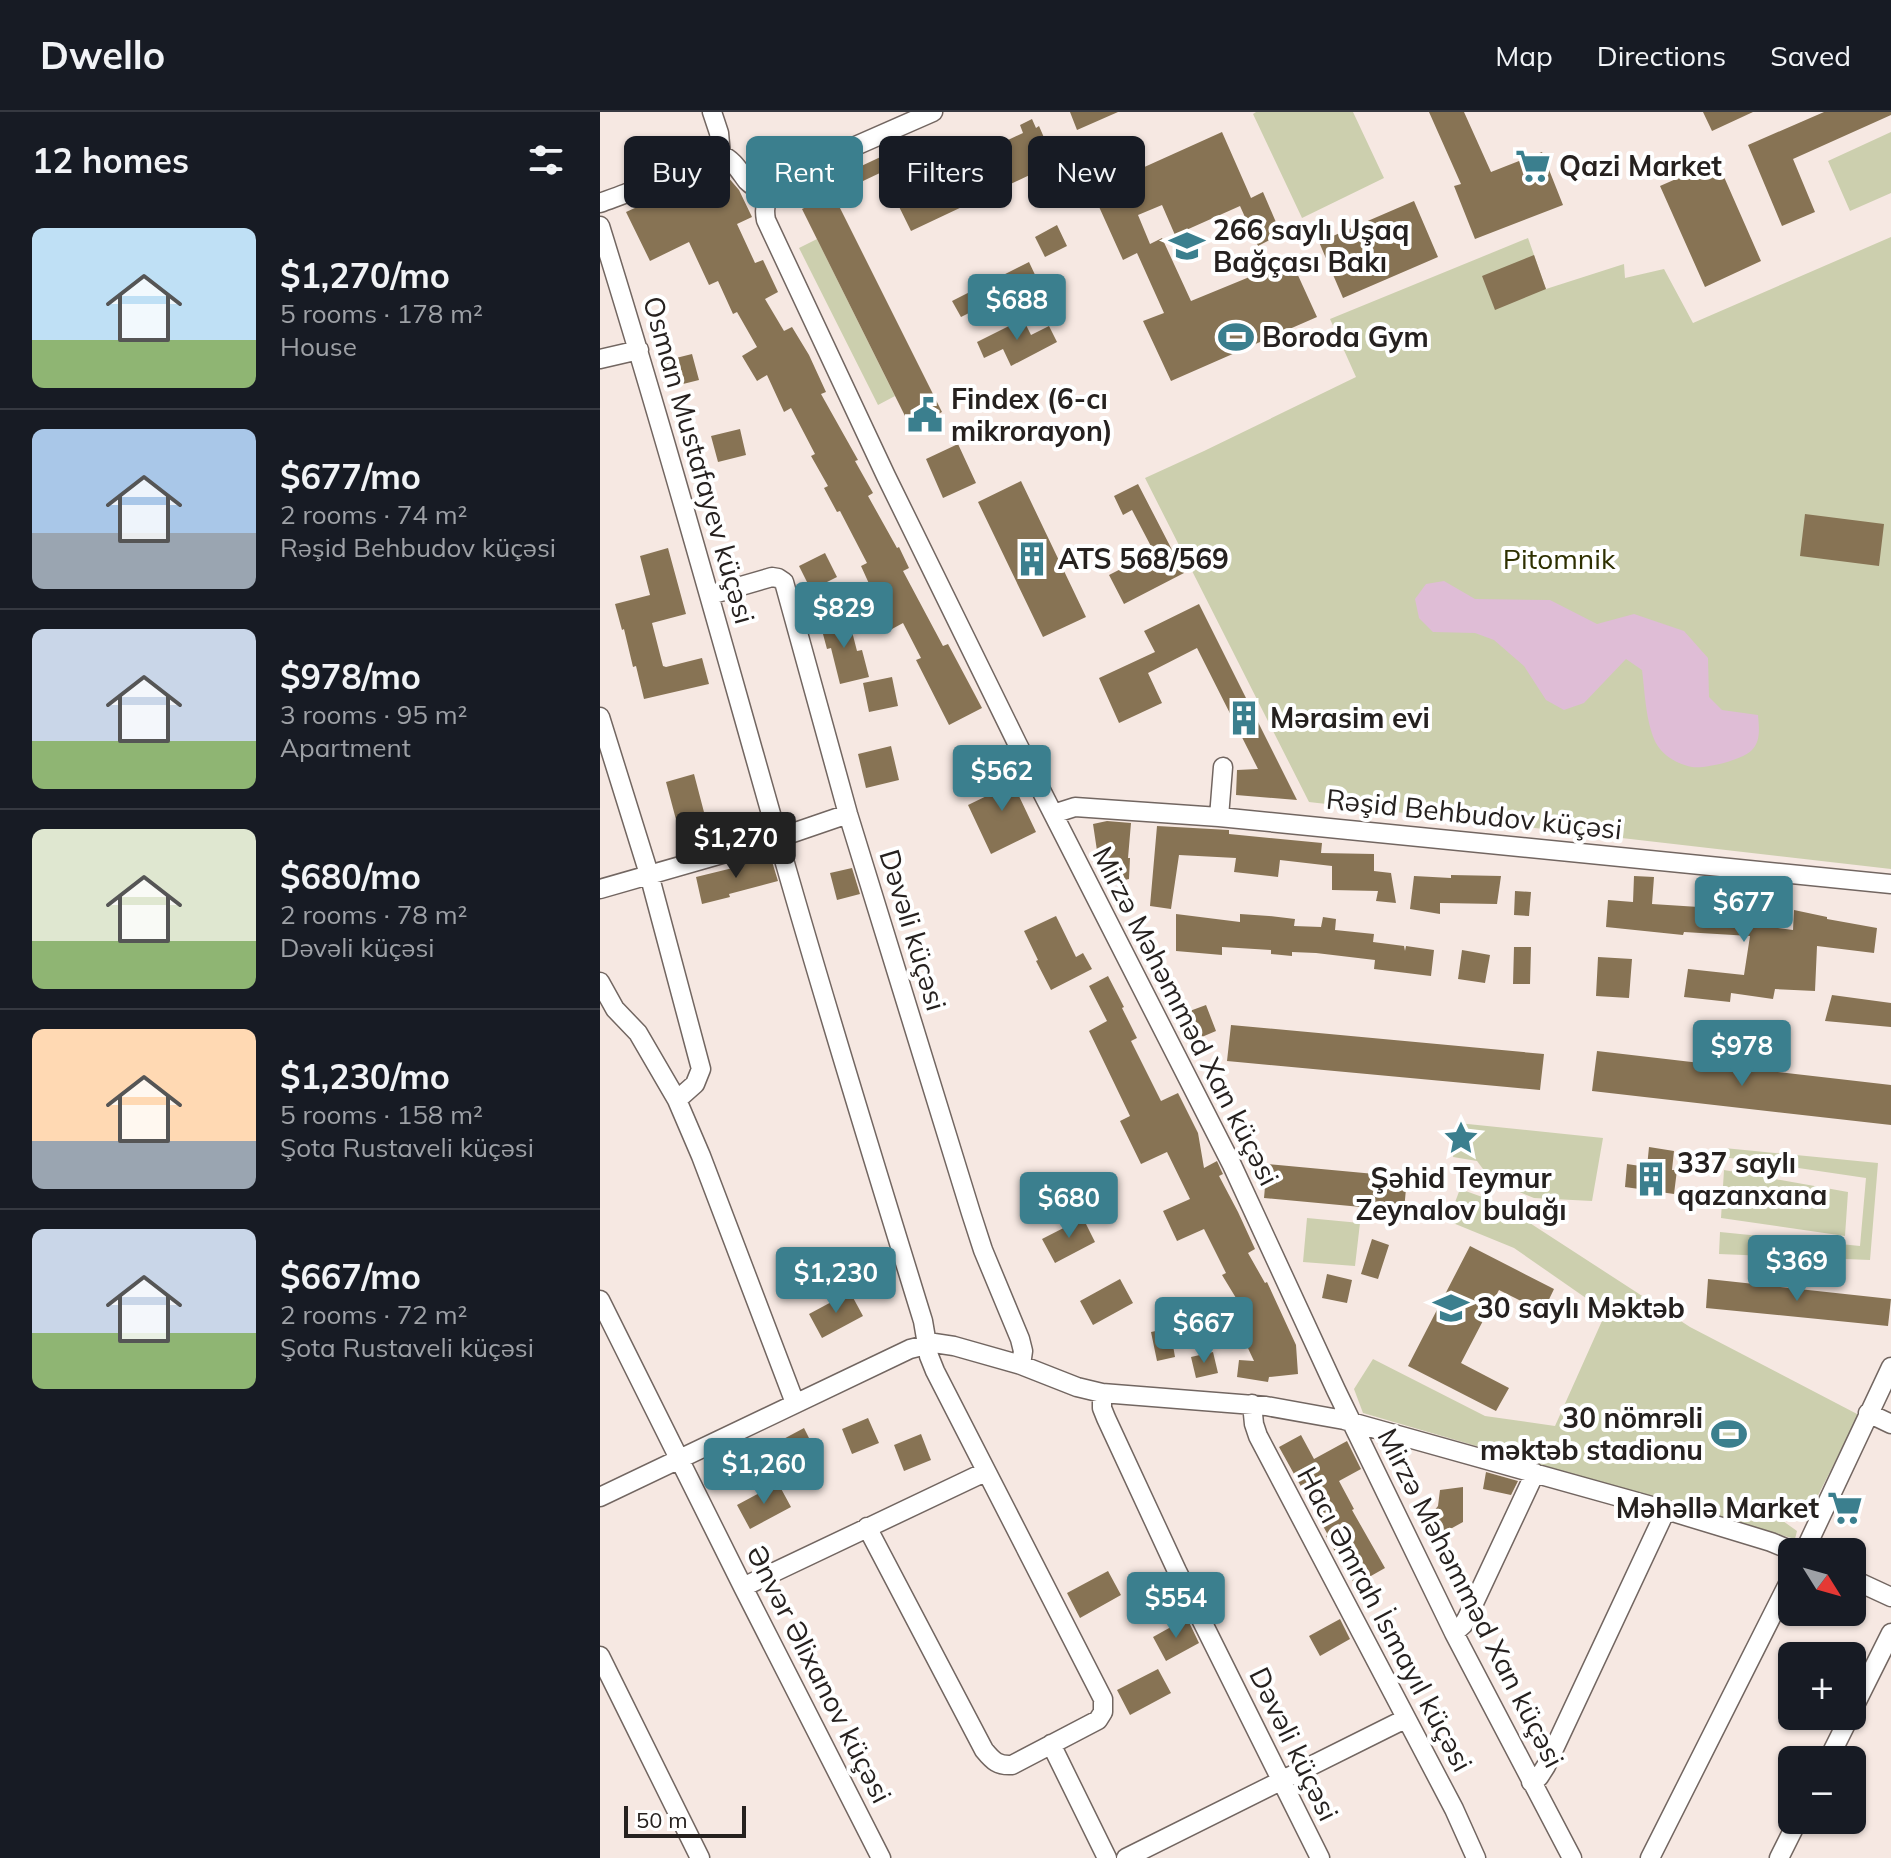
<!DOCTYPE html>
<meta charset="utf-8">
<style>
body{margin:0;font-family:Mulish,sans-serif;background:#20242c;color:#f1f3f6;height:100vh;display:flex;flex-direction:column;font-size:30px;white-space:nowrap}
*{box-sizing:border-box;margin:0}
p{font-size:26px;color:#9ea1a6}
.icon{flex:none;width:44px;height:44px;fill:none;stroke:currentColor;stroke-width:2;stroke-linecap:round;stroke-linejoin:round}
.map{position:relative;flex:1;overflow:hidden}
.sheet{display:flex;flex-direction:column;background:#171b24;width:600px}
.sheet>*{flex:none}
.hud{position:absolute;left:24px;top:24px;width:760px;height:72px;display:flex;gap:16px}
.needle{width:52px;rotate:127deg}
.fabs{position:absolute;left:1178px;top:1426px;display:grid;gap:16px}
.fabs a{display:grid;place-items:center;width:88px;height:88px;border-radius:12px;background:#171b24;box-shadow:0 2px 6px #0004;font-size:40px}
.scale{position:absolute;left:24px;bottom:20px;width:122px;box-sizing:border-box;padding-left:8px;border:4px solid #26211f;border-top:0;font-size:22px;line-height:28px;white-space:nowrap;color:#26211f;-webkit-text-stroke:6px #fff;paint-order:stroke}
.price{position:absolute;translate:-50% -68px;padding:0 18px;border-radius:8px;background:#3b7f8e;color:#fff;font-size:26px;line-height:52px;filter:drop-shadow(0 2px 4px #0008)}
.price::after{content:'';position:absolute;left:50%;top:48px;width:24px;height:18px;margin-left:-12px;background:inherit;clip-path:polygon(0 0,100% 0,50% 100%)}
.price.selected{background:#222;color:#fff}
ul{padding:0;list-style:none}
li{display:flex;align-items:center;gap:24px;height:200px;padding:0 32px}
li+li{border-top:2px solid #363941}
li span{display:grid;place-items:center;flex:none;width:224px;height:160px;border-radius:12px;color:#555}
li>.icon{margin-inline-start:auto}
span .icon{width:96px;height:96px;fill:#fffc;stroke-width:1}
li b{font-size:34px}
h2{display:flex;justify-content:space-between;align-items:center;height:96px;padding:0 32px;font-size:34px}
.chip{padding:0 28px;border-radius:12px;background:#171b24;box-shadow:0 2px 6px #0004;font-size:28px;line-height:72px}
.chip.selected{background:#3b7f8e;color:#fff}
header{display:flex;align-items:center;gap:48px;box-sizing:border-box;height:112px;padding:0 40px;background:#171b24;border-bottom:2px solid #363941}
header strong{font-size:38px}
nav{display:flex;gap:44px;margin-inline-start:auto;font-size:28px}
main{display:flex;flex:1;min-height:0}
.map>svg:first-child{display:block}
.green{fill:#cccfae}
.water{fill:#dfbdd6}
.building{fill:#877354}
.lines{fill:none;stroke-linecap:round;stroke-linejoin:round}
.minor-casing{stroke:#726661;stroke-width:21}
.minor{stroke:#fff;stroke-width:18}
.labels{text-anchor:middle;stroke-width:8;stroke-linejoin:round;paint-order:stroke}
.poi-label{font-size:28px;font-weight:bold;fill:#26211f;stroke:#fff;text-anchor:start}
.street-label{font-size:28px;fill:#26211f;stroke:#fff}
.park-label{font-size:28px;fill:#2e3001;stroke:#fff}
</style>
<header>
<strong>Dwello</strong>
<nav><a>Map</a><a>Directions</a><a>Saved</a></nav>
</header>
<main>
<section class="sheet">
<h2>12 homes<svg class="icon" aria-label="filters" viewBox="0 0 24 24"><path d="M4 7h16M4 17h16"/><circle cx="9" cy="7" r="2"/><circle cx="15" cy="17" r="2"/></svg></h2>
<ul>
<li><span style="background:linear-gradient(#bfe0f5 70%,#8fb573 0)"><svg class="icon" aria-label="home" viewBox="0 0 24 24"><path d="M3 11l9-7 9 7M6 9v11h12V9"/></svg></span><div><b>$1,270/mo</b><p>5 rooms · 178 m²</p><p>House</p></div></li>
<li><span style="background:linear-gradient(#a9c7e8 65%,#9aa5b1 0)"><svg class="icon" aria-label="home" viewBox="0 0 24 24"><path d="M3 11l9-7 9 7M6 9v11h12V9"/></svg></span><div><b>$677/mo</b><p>2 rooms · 74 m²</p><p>Rəşid Behbudov küçəsi</p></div></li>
<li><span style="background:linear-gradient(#c9d6e8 70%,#8fb573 0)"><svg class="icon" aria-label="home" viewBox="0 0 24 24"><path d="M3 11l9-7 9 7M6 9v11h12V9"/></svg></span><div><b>$978/mo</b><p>3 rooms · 95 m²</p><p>Apartment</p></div></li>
<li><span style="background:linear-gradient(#dfe7d0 70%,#8fb573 0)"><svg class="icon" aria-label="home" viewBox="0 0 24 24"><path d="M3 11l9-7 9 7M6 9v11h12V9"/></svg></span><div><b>$680/mo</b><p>2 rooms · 78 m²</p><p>Dəvəli küçəsi</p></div></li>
<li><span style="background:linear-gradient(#ffd9b3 70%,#9aa5b1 0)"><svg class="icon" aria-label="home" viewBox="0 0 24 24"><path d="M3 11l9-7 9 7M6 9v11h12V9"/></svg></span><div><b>$1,230/mo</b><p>5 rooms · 158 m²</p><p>Şota Rustaveli küçəsi</p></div></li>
<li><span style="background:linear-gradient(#c9d6e8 65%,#8fb573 0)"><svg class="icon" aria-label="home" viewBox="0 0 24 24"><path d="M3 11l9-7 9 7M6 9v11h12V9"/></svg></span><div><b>$667/mo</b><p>2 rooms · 72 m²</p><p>Şota Rustaveli küçəsi</p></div></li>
</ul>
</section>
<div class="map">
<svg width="1291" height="1746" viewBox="0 0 1291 1746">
<rect width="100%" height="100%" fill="#f6e8e2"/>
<path class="green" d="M 656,0 L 753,0 L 784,66 L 702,106 L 653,2 Z
M 1291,20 L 1291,81 L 1250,99 L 1228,49 Z
M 1291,125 L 1291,757 L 709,690 L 545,366 L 604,339 L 756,265 L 730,207 L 928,126 L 946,177 L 1024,152 L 1025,166 L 1064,157 L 1093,211 Z
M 217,127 L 295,284 L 278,293 L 199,136 Z
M 858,1011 L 1003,1026 L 992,1089 L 934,1086 L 892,1069 L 877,1049 L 853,1045 Z
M 1124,1036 L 1278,1051 L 1270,1148 L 1119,1142 L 1120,1120 L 1260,1134 L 1266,1066 L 1123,1045 Z
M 1124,1058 L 1248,1080 L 1245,1124 L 1121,1106 Z
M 860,1077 L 899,1091 L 1090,1215 L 1259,1303 L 1208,1403 L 1173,1388 L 1169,1399 L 1197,1419 L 1195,1427 L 763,1301 L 754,1277 L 773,1247 L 885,1304 L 955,1314 L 1006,1200 L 914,1136 L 848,1109 Z
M 707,1106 L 760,1111 L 755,1154 L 703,1150 Z"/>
<path class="water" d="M 844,469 L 875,487 L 950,488 L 997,512 L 1034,502 L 1084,519 L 1108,546 L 1109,585 L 1122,598 L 1158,603 C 1159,615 1161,629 1152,638 C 1143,648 1105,657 1092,655 C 1081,653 1067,646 1060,637 C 1046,620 1045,580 1042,558 L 1026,547 L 984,591 L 964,598 L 946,588 L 924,554 L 894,528 L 875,521 L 833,520 L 819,506 L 815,487 L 826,472 Z"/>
<path class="building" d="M 470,0 L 518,0 L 477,18 Z
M 829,0 L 864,0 L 891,60 L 942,40 L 963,93 L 875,127 L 854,74 L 861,72 Z
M 1103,0 L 1153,0 L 1112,19 Z
M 1224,0 L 1291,0 L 1291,3 L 1193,47 L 1215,100 L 1182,114 L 1148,33 Z
M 432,7 L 436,16 L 439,14 L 455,51 L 311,119 L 282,60 L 263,69 L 257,56 L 304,34 L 316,62 L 319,60 L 320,62 L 370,40 L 372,45 L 423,21 L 420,13 Z
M 622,20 L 651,86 L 663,80 L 681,122 L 658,134 L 640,94 L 575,123 L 562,93 L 538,103 L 550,132 L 562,126 L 591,189 L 691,148 L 717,205 L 571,269 L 543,209 L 564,201 L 537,141 L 523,148 L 491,77 L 503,72 L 492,48 L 508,41 L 520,66 Z
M 1117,49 L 1161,149 L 1105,175 L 1060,74 Z
M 121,57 L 139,78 L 152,105 L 137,112 L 155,151 L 163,148 L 178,180 L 165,187 L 184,219 L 192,215 L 209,243 L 226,280 L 221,282 L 258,348 L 255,349 L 273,381 L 268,384 L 297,436 L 299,435 L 309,456 L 303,459 L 343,534 L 348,532 L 382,596 L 349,613 L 316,548 L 321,546 L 303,511 L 292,517 L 285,503 L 279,506 L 271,490 L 276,487 L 261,454 L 267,451 L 240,399 L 237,400 L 224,376 L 228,374 L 211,344 L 215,342 L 191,296 L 184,300 L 167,263 L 157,269 L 142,244 L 157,235 L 137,200 L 133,202 L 118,169 L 109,173 L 89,130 L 50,149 L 26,100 Z
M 225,75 L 229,84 L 233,82 L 342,300 L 311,316 L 202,97 L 210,93 L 206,84 Z
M 814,89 L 838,145 L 743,186 L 719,130 Z
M 457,113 L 467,134 L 445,145 L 435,125 Z
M 934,143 L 946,177 L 895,198 L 882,164 Z
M 429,150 L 437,167 L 361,205 L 352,189 Z
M 423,207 L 431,223 L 449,214 L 457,230 L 411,254 L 403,237 L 384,246 L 377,230 Z
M 92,242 L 99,268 L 71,275 L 64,249 Z
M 140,317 L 146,343 L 118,350 L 111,324 Z
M 358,332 L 376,371 L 343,386 L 326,347 Z
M 421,369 L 486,505 L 443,525 L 378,390 Z
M 538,372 L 584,461 L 524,492 L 509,463 L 554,440 L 532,398 L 523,403 L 514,384 Z
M 1205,402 L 1284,412 L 1279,454 L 1200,444 Z
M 68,436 L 86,502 L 52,511 L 63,554 L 66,555 L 102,546 L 109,572 L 44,587 L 36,554 L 33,555 L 24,517 L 22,518 L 15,492 L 50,483 L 40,444 Z
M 225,441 L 237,465 L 211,478 L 199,454 Z
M 599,492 L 697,688 L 636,683 L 637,658 L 658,657 L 597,536 L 548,561 L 562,591 L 519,611 L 499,566 L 555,540 L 544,519 Z
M 248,504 L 257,539 L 262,538 L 269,565 L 240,572 L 231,536 L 227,537 L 220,511 Z
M 292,565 L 298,594 L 269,600 L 263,571 Z
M 291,634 L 299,668 L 266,676 L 258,642 Z
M 412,648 L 418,661 L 410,665 L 436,720 L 391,742 L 368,693 L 401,677 L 392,658 Z
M 94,662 L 110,723 L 82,730 L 66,670 Z
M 507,709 L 531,711 L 528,746 L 530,746 L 529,767 L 511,771 L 499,752 L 493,712 Z
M 557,714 L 629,718 L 629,722 L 722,731 L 721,741 L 774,742 L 774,759 L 791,761 L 796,791 L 776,789 L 778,779 L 732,778 L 732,754 L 680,748 L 678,765 L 634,760 L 636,746 L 579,743 L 571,797 L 550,794 Z
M 170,743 L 178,769 L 129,782 L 130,785 L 102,792 L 96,765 L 145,753 L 144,750 Z
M 252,756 L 260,782 L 237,788 L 230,761 Z
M 851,763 L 901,764 L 897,792 L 840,791 L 840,802 L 810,797 L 814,764 L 851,766 Z
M 1034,764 L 1054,765 L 1052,792 L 1130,797 L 1130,810 L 1193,818 L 1194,798 L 1227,805 L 1227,807 L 1277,816 L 1274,841 L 1217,834 L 1215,879 L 1175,877 L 1173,887 L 1131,881 L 1130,890 L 1084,885 L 1088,857 L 1144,863 L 1150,824 L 1084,820 L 1083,823 L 1006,815 L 1008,788 L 1033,790 Z
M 915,779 L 931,780 L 929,804 L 914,803 Z
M 576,802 L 640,810 L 640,802 L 669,804 L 695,807 L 694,814 L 721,815 L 723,805 L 736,807 L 735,818 L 774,822 L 773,830 L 804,834 L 805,839 L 806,834 L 834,838 L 831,864 L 774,857 L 775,848 L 716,841 L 692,840 L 692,844 L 671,842 L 671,838 L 622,835 L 622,843 L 576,839 Z
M 456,804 L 476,845 L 483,841 L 492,857 L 451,878 L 436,849 L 438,848 L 424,819 Z
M 914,835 L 931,835 L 930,872 L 913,872 Z
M 862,838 L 890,843 L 885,871 L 858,867 Z
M 998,845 L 1032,847 L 1029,886 L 996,884 Z
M 508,864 L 524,895 L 522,896 L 537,926 L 531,929 L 561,989 L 578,981 L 598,1021 L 604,1056 L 617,1049 L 621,1058 L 623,1062 L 619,1064 L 638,1100 L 655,1137 L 648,1141 L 665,1171 L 667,1170 L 696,1233 L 698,1262 L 669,1265 L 668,1270 L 637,1265 L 639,1248 L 654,1249 L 639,1217 L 644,1214 L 630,1189 L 636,1186 L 622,1163 L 626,1161 L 604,1117 L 577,1129 L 563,1099 L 590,1087 L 567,1040 L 541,1052 L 520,1009 L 530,1004 L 489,919 L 507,909 L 489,874 Z
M 1232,883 L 1291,891 L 1291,915 L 1225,909 Z
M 606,893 L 616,919 L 597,927 L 587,900 Z
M 631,913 L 944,942 L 940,978 L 627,949 Z
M 997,939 L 1291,973 L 1291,1013 L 992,979 Z
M 1049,1035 L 1074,1039 L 1072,1058 L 1077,1058 L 1074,1082 L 1025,1075 L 1027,1052 L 1047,1055 Z
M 667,1052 L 807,1065 L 804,1099 L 664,1086 Z
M 483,1106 L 495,1130 L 455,1151 L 442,1127 Z
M 772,1127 L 789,1133 L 778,1167 L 761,1162 Z
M 870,1134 L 954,1177 L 943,1200 L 899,1178 L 861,1251 L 909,1276 L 896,1299 L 808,1254 Z
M 727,1162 L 752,1168 L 747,1191 L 722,1186 Z
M 520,1167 L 533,1191 L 493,1213 L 480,1189 Z
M 1108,1167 L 1291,1187 L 1288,1214 L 1106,1196 Z
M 250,1180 L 263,1204 L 222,1226 L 209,1202 Z
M 570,1216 L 575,1245 L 557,1249 L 551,1220 Z
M 613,1240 L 618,1261 L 596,1266 L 591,1245 Z
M 268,1306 L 279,1331 L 252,1342 L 242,1317 Z
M 204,1316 L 216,1340 L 176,1362 L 163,1338 Z
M 321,1322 L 331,1348 L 304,1359 L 294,1333 Z
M 701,1323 L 714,1347 L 747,1329 L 761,1357 L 739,1369 L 754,1397 L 752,1398 L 785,1456 L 755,1473 L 738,1442 L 737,1443 L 726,1424 L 728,1423 L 679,1335 Z
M 886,1360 L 918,1369 L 911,1383 L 883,1377 Z
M 178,1371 L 191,1395 L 150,1417 L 137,1393 Z
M 863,1375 L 863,1410 L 834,1426 L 825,1410 L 838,1394 L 840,1378 Z
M 508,1459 L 521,1483 L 480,1506 L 467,1481 Z
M 587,1506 L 599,1531 L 566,1549 L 553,1525 Z
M 740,1507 L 750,1527 L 720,1544 L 709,1524 Z
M 558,1557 L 571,1581 L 530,1603 L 517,1578 Z"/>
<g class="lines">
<g class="minor-casing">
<path id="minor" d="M 112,0 L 119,21 L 121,43
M 333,0 L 187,64 C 171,75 162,88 166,108 L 286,364 L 417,631 L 632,1053 L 736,1278 L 854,1521 L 972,1746
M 0,91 C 10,87 20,84 29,80 C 49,71 101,37 121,43 C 133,47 140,60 147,69 C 153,75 161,79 168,83
M 0,114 C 63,316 119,519 177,723 C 223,886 273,1047 323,1209 L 329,1244 L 335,1259 L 503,1587 L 503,1600 L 498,1608 L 412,1653 C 398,1654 393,1649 384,1638 L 267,1415
M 0,247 L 39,238
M 110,483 L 172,465 L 178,466 L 184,470 L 248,702 L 371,1101 L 383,1138 L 420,1227 L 423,1239 L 421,1253
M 0,605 L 49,762 L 101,957 L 95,972 L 77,988
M 453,702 L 475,695 L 619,705 L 1291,772
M 619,705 L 623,655
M 0,777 L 178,726 L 248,702
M 0,870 L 15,897 L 38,921 L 77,988 L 101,1044 L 195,1291
M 0,1188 L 143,1475 L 281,1746
M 502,1281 L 502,1296 L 506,1306 L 577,1459 L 720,1746
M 652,1292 L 654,1312 L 658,1324 L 854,1697 L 876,1746
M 1268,1301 L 1291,1312
M 0,1385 L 310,1237 L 334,1231 L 354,1234 L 421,1253 L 477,1275 L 502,1281 L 666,1294 L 744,1308 L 1066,1398 L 1171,1430 L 1195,1440
M 1204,1440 L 1291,1255
M 1252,1467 L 1291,1485
M 143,1475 L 385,1360
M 854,1521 L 863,1513 L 867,1506 L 935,1361
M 0,1544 L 100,1746
M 1252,1599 L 1291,1521
M 451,1632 L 507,1746
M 1228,1648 L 1250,1604
M 931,1670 L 939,1665 L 946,1654 L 1066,1398
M 526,1746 L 805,1607
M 1050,1746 L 1192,1464
M 1179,1746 L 1198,1708"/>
</g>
<use href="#minor" class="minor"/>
</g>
<defs>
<g id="supermarket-bare" transform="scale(2.76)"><path d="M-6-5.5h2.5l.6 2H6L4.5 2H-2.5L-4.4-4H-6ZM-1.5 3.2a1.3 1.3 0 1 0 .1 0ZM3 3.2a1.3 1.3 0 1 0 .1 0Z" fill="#3b7f8e" stroke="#fff" stroke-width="2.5" paint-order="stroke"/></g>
<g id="school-bare" transform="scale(2.76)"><path d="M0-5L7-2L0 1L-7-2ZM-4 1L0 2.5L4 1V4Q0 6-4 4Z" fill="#3b7f8e" stroke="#fff" stroke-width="2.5" paint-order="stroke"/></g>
<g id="stadium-bare" transform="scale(2.76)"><path d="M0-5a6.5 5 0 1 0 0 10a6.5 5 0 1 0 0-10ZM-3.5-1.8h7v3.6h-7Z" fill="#3b7f8e" stroke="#fff" stroke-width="2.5" paint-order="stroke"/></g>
<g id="civic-bare" transform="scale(2.76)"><path d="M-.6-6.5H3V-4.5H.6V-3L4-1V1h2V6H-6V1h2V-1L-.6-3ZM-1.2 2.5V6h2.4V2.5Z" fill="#3b7f8e" stroke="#fff" stroke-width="2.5" paint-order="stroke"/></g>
<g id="building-bare" transform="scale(2.76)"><path d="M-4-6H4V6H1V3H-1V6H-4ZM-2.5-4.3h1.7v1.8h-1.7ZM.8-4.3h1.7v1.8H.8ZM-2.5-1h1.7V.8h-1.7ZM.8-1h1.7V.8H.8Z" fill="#3b7f8e" stroke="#fff" stroke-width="2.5" paint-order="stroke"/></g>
<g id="sight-bare" transform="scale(2.76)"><path d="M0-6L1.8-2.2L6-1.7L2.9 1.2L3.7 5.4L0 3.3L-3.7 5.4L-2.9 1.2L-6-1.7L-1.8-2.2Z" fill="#3b7f8e" stroke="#fff" stroke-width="2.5" paint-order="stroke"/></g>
</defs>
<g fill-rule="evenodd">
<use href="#supermarket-bare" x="933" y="54"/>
<use href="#school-bare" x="587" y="134"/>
<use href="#stadium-bare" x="636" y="225"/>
<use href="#civic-bare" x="325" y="303"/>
<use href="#building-bare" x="432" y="447"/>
<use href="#building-bare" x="644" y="606"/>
<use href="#sight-bare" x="861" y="1026"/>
<use href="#building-bare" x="1051" y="1067"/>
<use href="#school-bare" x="851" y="1196"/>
<use href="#stadium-bare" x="1129" y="1322"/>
<use href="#supermarket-bare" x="1245" y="1396"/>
</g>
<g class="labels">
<g class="poi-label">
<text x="959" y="64">Qazi Market</text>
<text x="613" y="128">266 saylı Uşaq<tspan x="613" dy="32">Bağçası Bakı</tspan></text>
<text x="662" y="235">Boroda Gym</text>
<text x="351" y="297">Findex (6-cı<tspan x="351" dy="32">mikrorayon)</tspan></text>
<text x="458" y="457">ATS 568/569</text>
<text x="670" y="616">Mərasim evi</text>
<text x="1077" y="1061">337 saylı<tspan x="1077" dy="32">qazanxana</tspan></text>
<text x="861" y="1076" text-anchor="middle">Şəhid Teymur<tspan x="861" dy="32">Zeynalov bulağı</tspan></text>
<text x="877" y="1206">30 saylı Məktəb</text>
<text x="1103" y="1316" text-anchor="end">30 nömrəli<tspan x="1103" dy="32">məktəb stadionu</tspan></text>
<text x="1219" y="1406" text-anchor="end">Məhəllə Market</text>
</g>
<g class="street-label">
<text transform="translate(99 348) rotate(74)" y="10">Osman Mustafayev küçəsi</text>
<text transform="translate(874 702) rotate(6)" y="10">Rəşid Behbudov küçəsi</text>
<text transform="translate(313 818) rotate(73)" y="10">Dəvəli küçəsi</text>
<text transform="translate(586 904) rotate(63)" y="10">Mirzə Məhəmməd Xan küçəsi</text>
<text transform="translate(871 1486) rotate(63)" y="10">Mirzə Məhəmməd Xan küçəsi</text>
<text transform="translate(785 1507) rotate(62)" y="10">Hacı Əmrah İsmayıl küçəsi</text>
<text transform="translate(219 1562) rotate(63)" y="10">Ənvər Əlixanov küçəsi</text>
<text transform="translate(694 1632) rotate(64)" y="10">Dəvəli küçəsi</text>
</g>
<g class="park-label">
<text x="959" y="457">Pitomnik</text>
</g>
</g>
</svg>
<div class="fabs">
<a><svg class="needle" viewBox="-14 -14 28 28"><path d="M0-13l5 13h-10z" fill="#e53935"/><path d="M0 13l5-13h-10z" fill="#9ea1a6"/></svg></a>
<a>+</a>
<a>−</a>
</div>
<div class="scale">50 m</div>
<b class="price" style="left:417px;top:230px">$688</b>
<b class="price" style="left:244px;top:538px">$829</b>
<b class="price" style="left:402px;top:701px">$562</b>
<b class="price selected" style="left:136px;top:768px">$1,270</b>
<b class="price" style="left:1144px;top:832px">$677</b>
<b class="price" style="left:1142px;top:976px">$978</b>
<b class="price" style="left:469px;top:1128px">$680</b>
<b class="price" style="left:1197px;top:1191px">$369</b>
<b class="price" style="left:236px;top:1203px">$1,230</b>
<b class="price" style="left:604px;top:1253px">$667</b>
<b class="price" style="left:164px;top:1394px">$1,260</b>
<b class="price" style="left:576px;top:1528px">$554</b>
<div class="hud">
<a class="chip">Buy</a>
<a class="chip selected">Rent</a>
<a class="chip">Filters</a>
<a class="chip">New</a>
</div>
</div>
</main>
